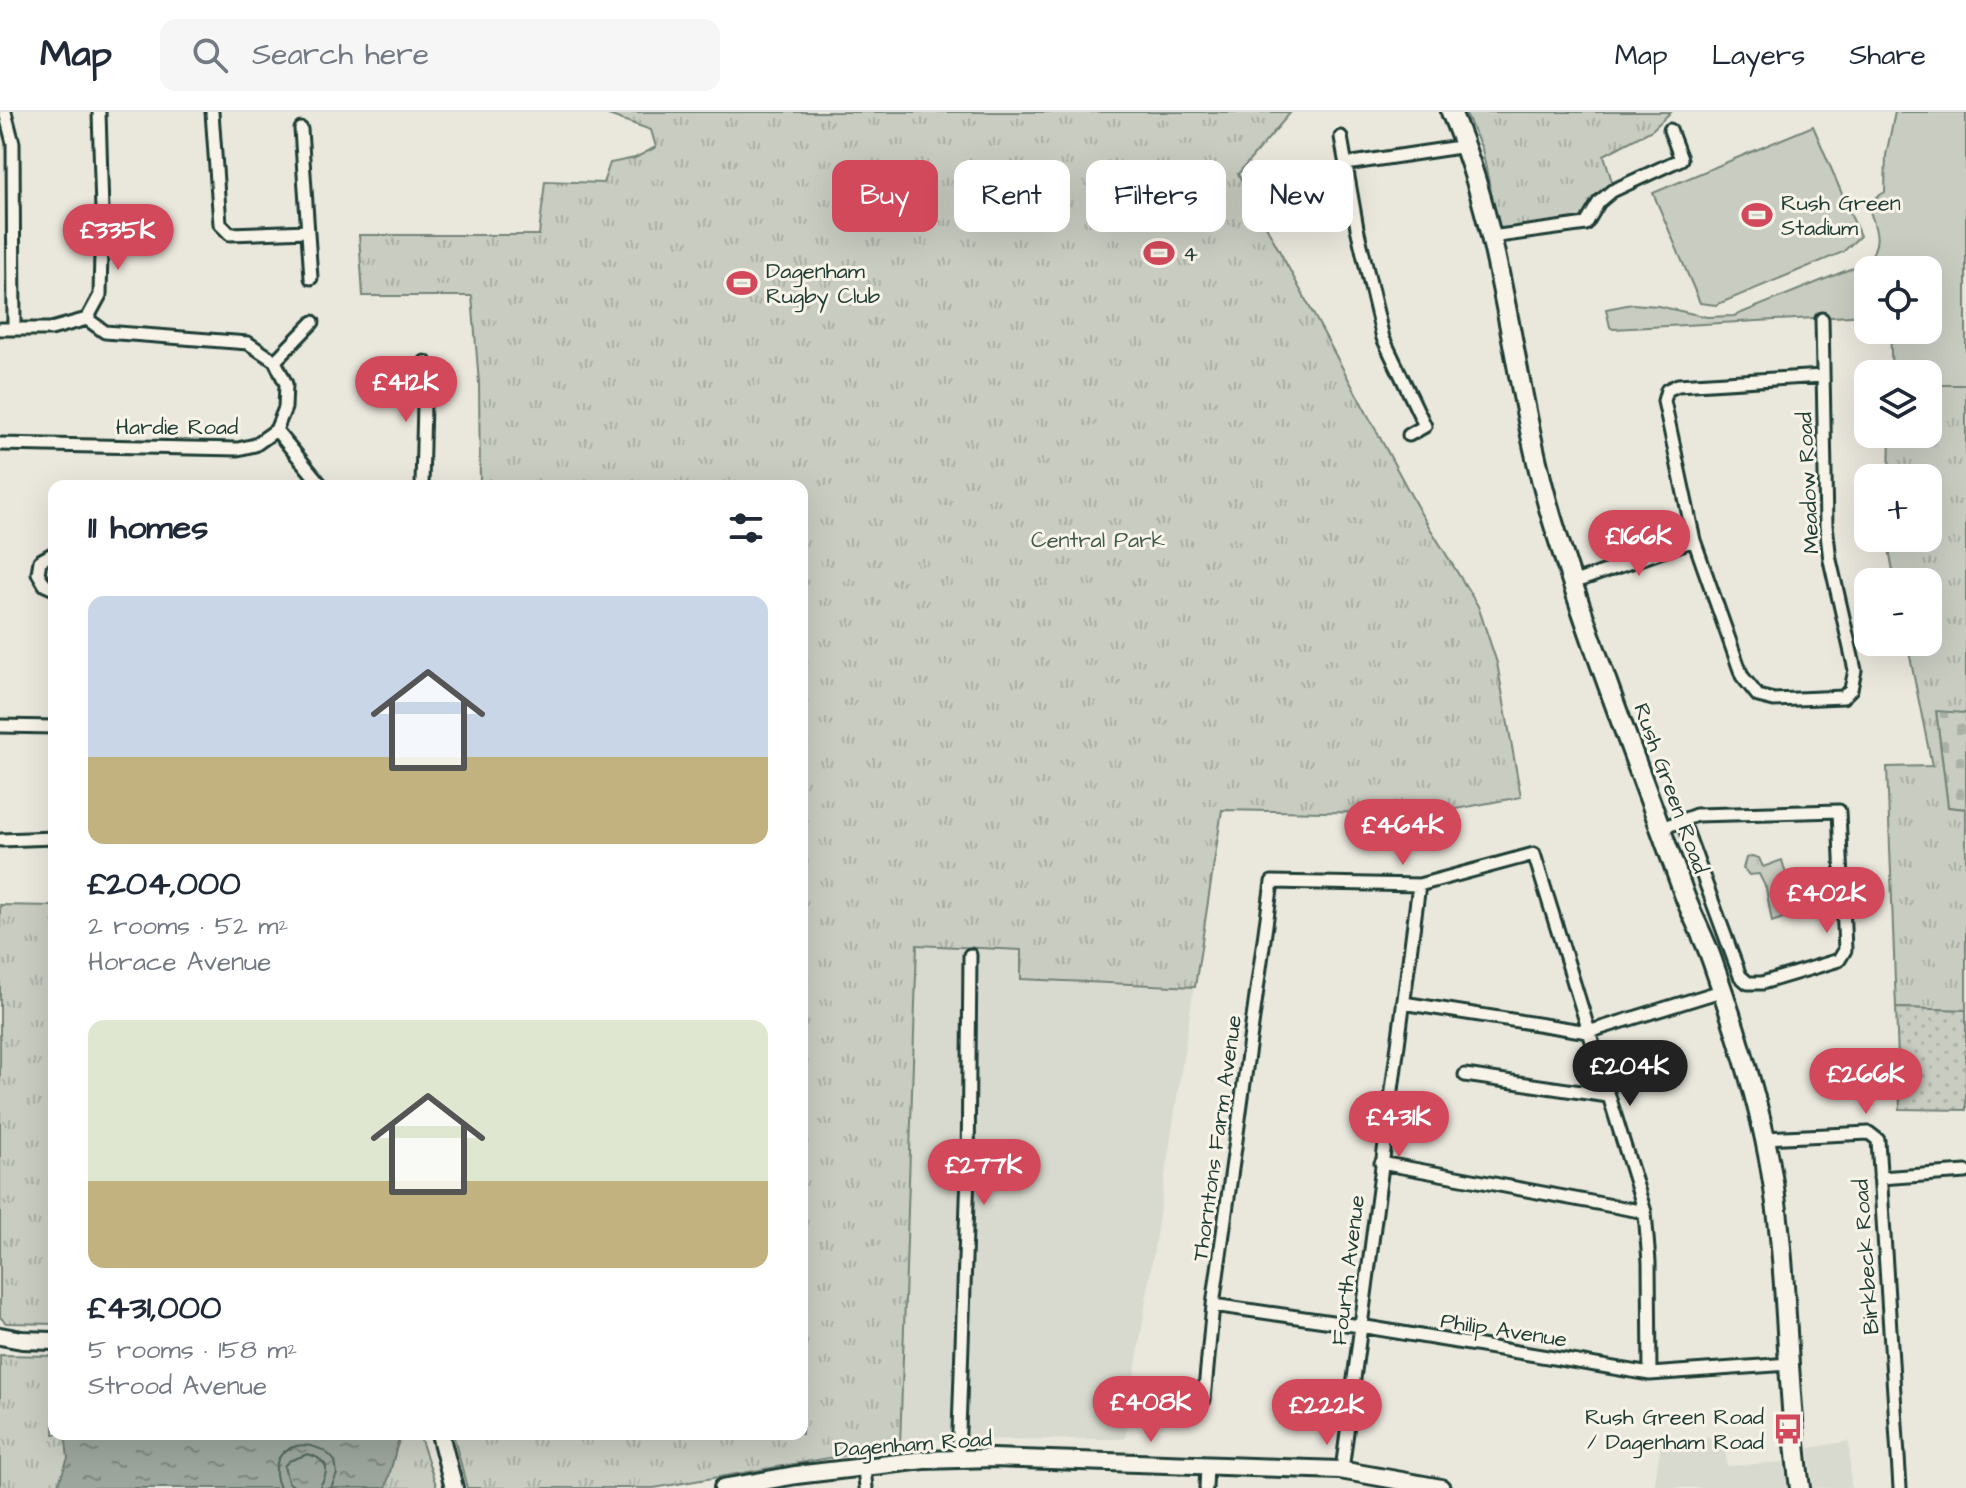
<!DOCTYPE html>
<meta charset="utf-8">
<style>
body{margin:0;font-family:"Architects Daughter",sans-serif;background:#f6f6f7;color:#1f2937;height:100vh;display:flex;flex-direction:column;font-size:30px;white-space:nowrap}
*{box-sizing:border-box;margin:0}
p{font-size:26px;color:#747a83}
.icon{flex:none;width:44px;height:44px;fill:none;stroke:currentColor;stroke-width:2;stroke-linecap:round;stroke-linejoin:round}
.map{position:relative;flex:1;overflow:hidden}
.sheet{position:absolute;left:48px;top:368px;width:760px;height:960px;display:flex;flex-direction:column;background:#fff;border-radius:16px;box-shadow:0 8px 32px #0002}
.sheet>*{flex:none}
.hud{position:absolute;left:832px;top:48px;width:760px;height:72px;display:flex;gap:16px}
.fabs{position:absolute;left:1854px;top:144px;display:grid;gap:16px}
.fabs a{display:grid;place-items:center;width:88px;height:88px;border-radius:16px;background:#fff;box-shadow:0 8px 32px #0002;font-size:40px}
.price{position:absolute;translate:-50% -68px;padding:0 18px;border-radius:28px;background:#d1495b;color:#fff;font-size:26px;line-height:52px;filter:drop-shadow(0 2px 4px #0008)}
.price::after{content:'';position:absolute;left:50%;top:48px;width:24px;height:18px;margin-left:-12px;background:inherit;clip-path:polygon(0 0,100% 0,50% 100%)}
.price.selected{background:#222;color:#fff}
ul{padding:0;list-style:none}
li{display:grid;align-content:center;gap:16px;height:424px;padding:0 40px}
li span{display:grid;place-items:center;height:248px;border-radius:16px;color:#555}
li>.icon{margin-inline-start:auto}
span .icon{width:144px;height:144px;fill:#fffc;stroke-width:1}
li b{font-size:34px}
h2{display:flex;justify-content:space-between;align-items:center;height:96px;padding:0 40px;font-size:34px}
.chip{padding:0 28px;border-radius:16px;background:#fff;box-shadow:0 8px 32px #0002;font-size:28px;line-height:72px}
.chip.selected{background:#d1495b;color:#fff}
header{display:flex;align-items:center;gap:48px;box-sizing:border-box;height:112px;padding:0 40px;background:#fff;border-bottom:2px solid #e0e1e3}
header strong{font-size:38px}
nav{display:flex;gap:44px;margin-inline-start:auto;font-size:28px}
.search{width:560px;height:72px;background:#f6f6f7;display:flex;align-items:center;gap:20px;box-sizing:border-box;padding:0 28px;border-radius:16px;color:#747a83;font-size:30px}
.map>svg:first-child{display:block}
.built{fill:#d9dacf}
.grass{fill:#c8ccc1;stroke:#74847a;stroke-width:2}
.cemetery{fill:url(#cemetery-stones);stroke:#74847a;stroke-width:2}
.park{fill:url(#park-tufts);stroke:#74847a;stroke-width:2}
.garden{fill:url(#garden-dots);stroke:#74847a;stroke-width:2}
.water{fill:url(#water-ripples);stroke:#6a7c72;stroke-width:2}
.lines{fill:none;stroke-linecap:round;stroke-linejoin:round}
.shore{stroke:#51675e;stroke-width:2}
.street-casing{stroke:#1f3d34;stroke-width:17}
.secondary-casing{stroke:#1f3d34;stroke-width:22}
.primary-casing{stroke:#1f3d34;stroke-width:24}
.street{stroke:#f7f3e8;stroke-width:11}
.secondary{stroke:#f7f3e8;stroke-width:16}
.primary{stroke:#f7f3e8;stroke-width:18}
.labels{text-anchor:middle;stroke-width:6;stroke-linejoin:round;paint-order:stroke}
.poi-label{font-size:22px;fill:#1f3d34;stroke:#f7f3e8;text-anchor:start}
.street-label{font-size:22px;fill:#1f3d34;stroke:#f7f3e8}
.park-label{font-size:22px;fill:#415a50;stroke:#f7f3e8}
</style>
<header>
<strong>Map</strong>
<div class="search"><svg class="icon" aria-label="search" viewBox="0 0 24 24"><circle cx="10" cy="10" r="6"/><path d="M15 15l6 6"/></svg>Search here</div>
<nav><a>Map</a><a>Layers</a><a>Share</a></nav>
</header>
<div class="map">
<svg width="1966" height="1376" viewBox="0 0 1966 1376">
<defs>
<pattern id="cemetery-stones" width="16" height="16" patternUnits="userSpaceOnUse" patternTransform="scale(2)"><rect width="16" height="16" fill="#c8ccc1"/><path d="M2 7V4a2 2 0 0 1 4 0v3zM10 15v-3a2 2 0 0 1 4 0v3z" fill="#abb0a6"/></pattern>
<pattern id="park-tufts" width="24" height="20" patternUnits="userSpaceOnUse" patternTransform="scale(2)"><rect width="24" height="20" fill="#c8ccc1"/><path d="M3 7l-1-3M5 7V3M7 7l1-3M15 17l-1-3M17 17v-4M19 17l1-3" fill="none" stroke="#abb0a6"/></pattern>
<pattern id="garden-dots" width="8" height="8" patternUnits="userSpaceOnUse" patternTransform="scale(2)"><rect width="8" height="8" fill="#c8ccc1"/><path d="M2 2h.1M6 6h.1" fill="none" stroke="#abb0a6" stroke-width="1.8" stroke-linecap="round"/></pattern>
<pattern id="water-ripples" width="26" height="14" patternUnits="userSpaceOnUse" patternTransform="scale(2)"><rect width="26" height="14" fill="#9ca69c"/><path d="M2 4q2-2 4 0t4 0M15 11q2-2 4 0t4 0" fill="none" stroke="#7f8880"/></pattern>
</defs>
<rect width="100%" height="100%" fill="#eae8dd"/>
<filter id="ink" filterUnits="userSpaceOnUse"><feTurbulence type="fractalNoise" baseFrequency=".0125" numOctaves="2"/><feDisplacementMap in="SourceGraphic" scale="16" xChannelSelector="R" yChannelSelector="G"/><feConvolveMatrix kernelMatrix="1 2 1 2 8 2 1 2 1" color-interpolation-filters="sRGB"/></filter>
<g filter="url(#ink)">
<path class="built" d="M 1221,698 L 1125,1327 L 855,1328 L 854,707 Z
M 1724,1324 L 1727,1354 L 1784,1350 L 1787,1376 L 1654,1376 L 1661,1330 Z
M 1849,1329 L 1851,1376 L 1813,1376 L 1809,1336 Z"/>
<path class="grass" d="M 1895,0 L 1966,0 L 1966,273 L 1928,273 L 1928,262 L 1892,262 L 1890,218 L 1928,218 L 1928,158 L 1868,158 L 1868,203 L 1613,217 L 1610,215 L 1606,197 L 1632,192 L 1658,194 L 1707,205 L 1734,204 L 1865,151 C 1885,131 1875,115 1867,91 L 1885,80 L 1886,43 Z
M 1813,14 L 1860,124 L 1843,140 L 1716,193 L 1700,191 L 1653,81 Z"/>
<path class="cemetery" d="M 1936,598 L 1966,601 L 1966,697 L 1948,695 Z"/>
<path class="park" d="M 600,0 L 1291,0 L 1238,62 L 1420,400 L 1478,494 L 1497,551 L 1521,685 L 1429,702 L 1222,698 L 1195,875 L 1021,867 L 1021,838 L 917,833 L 900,1334 L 654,1376 L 467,1376 L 453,1322 L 802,1322 L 802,374 L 480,374 L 479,271 L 472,184 L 363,184 L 359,123 L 539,123 L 545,69 L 603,71 L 610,51 L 635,46 L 656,35 L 651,18 Z
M 1465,0 L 1671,0 L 1652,18 L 1604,43 L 1613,73 L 1582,108 L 1499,120 L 1482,37 Z
M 1928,273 L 1966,273 L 1966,601 L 1936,599 L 1948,695 L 1966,697 L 1966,898 L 1896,896 L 1887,655 L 1932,654 L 1907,530 L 1928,530 L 1928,470 L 1895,470 L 1887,426 L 1928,426 L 1928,366 L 1889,366 L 1890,322 L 1928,322 Z
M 1752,744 L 1759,746 L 1763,755 L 1782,748 L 1797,801 L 1772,810 L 1766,776 L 1759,762 L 1749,763 L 1743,756 L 1746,746 Z
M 0,793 L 54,794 L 54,1212 L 6,1211 L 0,1205 Z
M 0,1243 L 54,1244 L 54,1322 L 419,1322 L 437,1376 L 0,1376 Z"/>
<path class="garden" d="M 1896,896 L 1966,898 L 1966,998 L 1900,997 Z"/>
<path class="water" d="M 65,1322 L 400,1322 L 386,1376 L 57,1376 L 68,1346 Z"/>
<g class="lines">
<path class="shore" d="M 280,1376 C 261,1334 311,1319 335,1349 L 337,1362 L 331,1376
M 296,1376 L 288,1370 L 284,1354 L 289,1349 L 308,1342 C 330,1349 330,1358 319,1376"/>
<g class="street-casing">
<path id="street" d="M 5,0 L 13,31 L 14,216
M 212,0 L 220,112 L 230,122 L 307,119
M 301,17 L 311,166
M 1341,25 L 1357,116 L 1383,226 L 1425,314 L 1409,323
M 1346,52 L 1466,34
M 1491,125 L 1586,112 L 1599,90 L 1612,79 L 1681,47 L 1670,18
M 1822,207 L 1826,413 L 1830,448 L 1855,558 L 1851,577 L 1843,585 L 1774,588 L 1758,584 L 1742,564 L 1694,428 L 1664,289 L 1667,278 L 1678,273 L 1823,264
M 0,217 L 51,217 L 87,207 L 100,183 L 102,99 L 99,0
M 275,249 L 313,210
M 276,318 L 322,374
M 0,332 L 238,337 L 255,333 L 276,318 L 285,296 L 286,272 L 275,249 L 248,231 L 105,220 L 87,207
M 422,374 L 425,250
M 54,441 L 40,449 L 38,461 L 45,473 L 54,477
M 1572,471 L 1694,428
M 0,614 L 54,615
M 1662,716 L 1696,703 L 1839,699 L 1845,838 L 1839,848 L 1762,871 L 1748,871 L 1740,864 L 1683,710
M 1,728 L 54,726
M 1403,891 L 1588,920 L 1721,879
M 1465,963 L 1608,984
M 1765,1026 L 1869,1021 L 1878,1028 L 1900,1376
M 1381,1051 L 1645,1100
M 1880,1066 L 1966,1060
M 1213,1193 L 1360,1214 L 1650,1262 L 1790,1252
M 1204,1288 L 1213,1193 L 1272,770 L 1419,773 L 1534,742 L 1645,1100 L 1649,1150 L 1650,1262
M 958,1347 L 968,1061 L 970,843
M 864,1356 L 866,1376
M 1342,1358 L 1419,773
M 1206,1376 L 1207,1355"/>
</g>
<g class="secondary-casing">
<path id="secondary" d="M 0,1224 L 22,1228 L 54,1229
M 440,1322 L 454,1376
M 723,1376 L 796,1363 L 924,1348 L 993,1346 L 1340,1358 L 1441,1376"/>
</g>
<g class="primary-casing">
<path id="primary" d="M 1451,0 C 1507,130 1512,275 1553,410 C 1591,535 1640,658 1684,782 C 1692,804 1704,825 1712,848 C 1732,906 1752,967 1765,1027 C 1790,1141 1784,1260 1800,1376"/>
</g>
<use href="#street" class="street"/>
<use href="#secondary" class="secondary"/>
<use href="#primary" class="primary"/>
</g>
</g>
<defs>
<g id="stadium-bare" transform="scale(2.4)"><path d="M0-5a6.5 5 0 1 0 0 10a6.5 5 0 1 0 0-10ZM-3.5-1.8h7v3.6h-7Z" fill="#d1495b" stroke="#f7f3e8" stroke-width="2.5" paint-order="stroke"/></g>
<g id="bus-bare" transform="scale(2.4)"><path d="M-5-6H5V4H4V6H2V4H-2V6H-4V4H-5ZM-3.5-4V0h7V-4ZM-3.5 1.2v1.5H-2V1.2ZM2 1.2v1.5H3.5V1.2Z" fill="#d1495b" stroke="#f7f3e8" stroke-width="2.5" paint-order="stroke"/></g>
</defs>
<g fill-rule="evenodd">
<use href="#stadium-bare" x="1757" y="103"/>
<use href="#stadium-bare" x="1159" y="141"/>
<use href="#stadium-bare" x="742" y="171"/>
<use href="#bus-bare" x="1788" y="1317"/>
</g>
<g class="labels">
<g class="poi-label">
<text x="1781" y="98">Rush Green<tspan x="1781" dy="25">Stadium</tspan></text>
<text x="1183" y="149">4</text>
<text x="766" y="166">Dagenham<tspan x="766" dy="25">Rugby Club</tspan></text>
<text x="1764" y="1312" text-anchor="end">Rush Green Road<tspan x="1764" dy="25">/ Dagenham Road</tspan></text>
</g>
<g class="street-label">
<text x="177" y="322">Hardie Road</text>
<text transform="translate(1807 371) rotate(-93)" y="8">Meadow Road</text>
<text transform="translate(1672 676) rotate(70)" y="8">Rush Green Road</text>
<text transform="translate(1216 1026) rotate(-82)" y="8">Thorntons Farm Avenue</text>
<text transform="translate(1865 1145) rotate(-94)" y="8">Birkbeck Road</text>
<text transform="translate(1347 1158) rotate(-83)" y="8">Fourth Avenue</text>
<text transform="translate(1504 1217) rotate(9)" y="8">Philip Avenue</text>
<text transform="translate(913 1331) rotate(-4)" y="8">Dagenham Road</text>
</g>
<g class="park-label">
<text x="1098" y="435">Central Park</text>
</g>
</g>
</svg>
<div class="fabs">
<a><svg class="icon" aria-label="locate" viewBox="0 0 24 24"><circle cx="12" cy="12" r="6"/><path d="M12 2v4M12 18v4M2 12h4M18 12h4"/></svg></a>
<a><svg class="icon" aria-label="layers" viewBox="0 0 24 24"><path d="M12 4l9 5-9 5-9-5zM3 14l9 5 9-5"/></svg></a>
<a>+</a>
<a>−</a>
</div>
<b class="price" style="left:118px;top:160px">£335K</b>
<b class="price" style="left:406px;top:312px">£412K</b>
<b class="price" style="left:1639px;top:466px">£166K</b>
<b class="price" style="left:1403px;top:755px">£464K</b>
<b class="price" style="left:1827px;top:823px">£402K</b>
<b class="price selected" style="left:1630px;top:996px">£204K</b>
<b class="price" style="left:1866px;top:1004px">£266K</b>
<b class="price" style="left:1399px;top:1047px">£431K</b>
<b class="price" style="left:984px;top:1095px">£277K</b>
<b class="price" style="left:1151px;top:1332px">£408K</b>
<b class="price" style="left:1327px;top:1335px">£222K</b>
<div class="hud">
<a class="chip selected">Buy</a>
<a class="chip">Rent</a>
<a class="chip">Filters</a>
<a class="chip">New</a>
</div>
<section class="sheet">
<h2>11 homes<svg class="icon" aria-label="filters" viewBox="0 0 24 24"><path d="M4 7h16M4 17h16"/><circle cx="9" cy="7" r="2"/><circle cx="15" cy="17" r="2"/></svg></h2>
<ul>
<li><span style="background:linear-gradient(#c9d6e8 65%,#c2b280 0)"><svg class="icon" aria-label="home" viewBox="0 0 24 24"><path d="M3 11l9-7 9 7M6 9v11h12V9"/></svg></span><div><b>£204,000</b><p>2 rooms · 52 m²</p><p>Horace Avenue</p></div></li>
<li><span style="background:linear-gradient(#dfe7d0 65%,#c2b280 0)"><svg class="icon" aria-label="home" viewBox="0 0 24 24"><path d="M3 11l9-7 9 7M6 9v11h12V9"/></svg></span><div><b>£431,000</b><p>5 rooms · 158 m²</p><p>Strood Avenue</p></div></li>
</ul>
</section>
</div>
